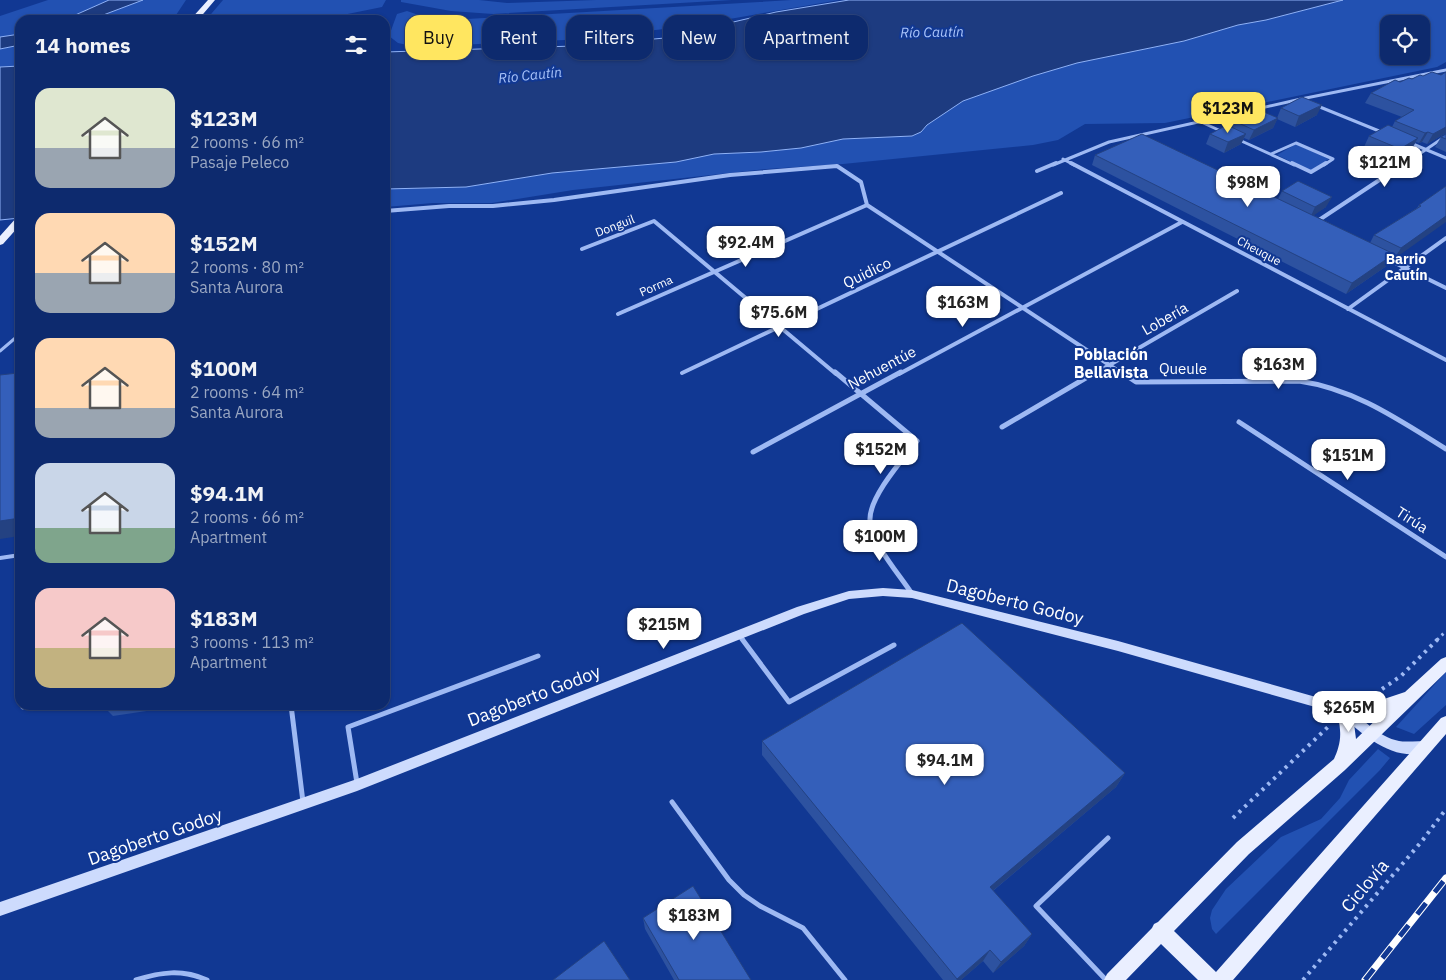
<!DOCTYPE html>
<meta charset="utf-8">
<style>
body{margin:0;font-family:"IBM Plex Sans",sans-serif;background:#1b3676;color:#f1f3f6;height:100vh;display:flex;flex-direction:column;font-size:19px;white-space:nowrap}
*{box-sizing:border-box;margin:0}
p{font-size:16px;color:#9aa7c2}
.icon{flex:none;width:28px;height:28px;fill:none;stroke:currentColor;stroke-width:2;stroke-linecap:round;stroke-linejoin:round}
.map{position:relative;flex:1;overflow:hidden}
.panel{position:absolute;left:15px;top:15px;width:375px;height:695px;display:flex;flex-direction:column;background:#0d2a6e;border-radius:15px;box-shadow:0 1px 4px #0004,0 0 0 1px #2d4681}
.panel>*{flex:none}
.banner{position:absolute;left:405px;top:15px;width:475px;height:45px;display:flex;gap:10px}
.buttons{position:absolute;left:1380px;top:15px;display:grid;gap:10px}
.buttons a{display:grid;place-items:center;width:50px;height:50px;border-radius:10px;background:#0d2a6e;box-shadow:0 1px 4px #0004,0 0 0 1px #2d4681;font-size:25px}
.price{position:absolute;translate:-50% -42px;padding:0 11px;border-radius:10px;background:#fff;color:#222;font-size:16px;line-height:32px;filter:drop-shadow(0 1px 2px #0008)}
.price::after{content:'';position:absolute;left:50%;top:30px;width:15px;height:11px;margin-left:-8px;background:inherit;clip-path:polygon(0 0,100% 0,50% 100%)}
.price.selected{background:#ffe660;color:#111}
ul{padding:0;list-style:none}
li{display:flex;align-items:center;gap:15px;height:125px;padding:0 20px}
li span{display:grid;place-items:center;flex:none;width:140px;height:100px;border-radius:15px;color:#555}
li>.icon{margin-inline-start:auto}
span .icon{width:60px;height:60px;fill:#fffc;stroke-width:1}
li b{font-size:21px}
h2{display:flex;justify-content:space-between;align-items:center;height:60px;padding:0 20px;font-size:21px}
.tag{padding:0 18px;border-radius:15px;background:#0d2a6e;box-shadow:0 1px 4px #0004,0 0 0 1px #2d4681;font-size:18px;line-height:45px}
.tag.selected{background:#ffe660;color:#111}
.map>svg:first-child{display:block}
.green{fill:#2251b2;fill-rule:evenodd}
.water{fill:#1d3b80;stroke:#8fb2f7}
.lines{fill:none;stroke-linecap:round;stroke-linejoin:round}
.path-far1{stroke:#9eb9f3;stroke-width:3;stroke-dasharray:2.5 4;stroke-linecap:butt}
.path{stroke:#9eb9f3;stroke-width:4;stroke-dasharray:3 5;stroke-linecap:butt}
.lane-far2{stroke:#9eb9f3;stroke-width:3}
.lane-far1{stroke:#9eb9f3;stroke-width:4}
.lane{stroke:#9eb9f3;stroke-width:5}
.street-far2{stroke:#9eb9f3;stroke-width:3}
.street-far1{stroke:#9eb9f3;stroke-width:4}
.street{stroke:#9eb9f3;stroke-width:5}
.secondary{fill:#cddbfd;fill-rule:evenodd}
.primary{fill:#eaefff;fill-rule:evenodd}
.rail-casing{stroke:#fff;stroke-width:7}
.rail{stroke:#113893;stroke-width:5;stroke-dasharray:14;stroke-linecap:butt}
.wall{fill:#2d52a0}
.shaded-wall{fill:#244282}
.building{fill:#345fba;stroke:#244282}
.labels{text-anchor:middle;stroke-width:4;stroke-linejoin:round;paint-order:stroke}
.far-street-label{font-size:12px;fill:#fff;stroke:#113893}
.far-water-label{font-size:14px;font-style:italic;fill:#aac4fa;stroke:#113893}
.far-neighbourhood-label{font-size:14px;font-weight:bold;fill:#fff;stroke:#113893}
.street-label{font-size:15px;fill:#fff;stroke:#113893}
.neighbourhood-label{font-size:16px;font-weight:bold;fill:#fff;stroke:#113893}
.near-street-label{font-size:18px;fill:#fff;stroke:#113893}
</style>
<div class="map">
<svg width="1446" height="980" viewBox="0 0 1446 980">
<rect width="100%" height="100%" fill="#113893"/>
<path class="green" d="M 48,0 L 109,0 L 64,20 L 20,20 L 20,34 L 0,37 L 0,16 Z
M 143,0 L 186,0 L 176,15 L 170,20 L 90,20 Z
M 223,0 L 386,0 L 382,7 L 318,20 L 206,20 Z
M 401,0 L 479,0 L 507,3 L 596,0 L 732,0 L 493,14 L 451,11 L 401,2 Z
M 792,0 L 839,0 L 695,25 L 585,39 L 416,47 L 398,43 L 389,36 L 397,14 L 407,11 L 427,18 L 467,19 Z
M 1343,0 L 1446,0 L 1446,62 L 1437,67 L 1165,123 L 1085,124 L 1058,140 L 1033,145 L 843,164 L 767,169 L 573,190 L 492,203 L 433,203 L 385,207 L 385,189 L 466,187 L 552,173 L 676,162 L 714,154 L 761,152 L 801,148 L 843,139 L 912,136 L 917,134 L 927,125 L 963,101 L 1033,76 L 1077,63 L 1184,41 L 1238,25 L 1266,20 ZM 1389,24 L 1421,24 L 1421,56 L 1389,56 Z
M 20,45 L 20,66 L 0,67 L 0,49 Z
M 1296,144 L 1329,159 L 1310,171 L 1277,155 Z
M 1446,672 L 1446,705 L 1414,734 L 1396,727 Z
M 1378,749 L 1390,758 L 1380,770 L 1216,934 L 1212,929 L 1210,918 L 1212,910 L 1226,889 L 1281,837 L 1321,819 L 1340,798 L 1349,780 Z"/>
<path class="water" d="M 109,0 L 143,0 L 90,20 L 64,20 Z
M 849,0 L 1343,0 L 1266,20 L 1238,25 L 1184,41 L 1077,63 L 1033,76 L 963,101 L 927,125 L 921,132 L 912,136 L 843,139 L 801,148 L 761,152 L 714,154 L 676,162 L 552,173 L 466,187 L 385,189 L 385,52 L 574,46 L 665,38 L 776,12 Z
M 20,34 L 20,45 L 0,49 L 0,37 Z
M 20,66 L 20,218 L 0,220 L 0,67 Z"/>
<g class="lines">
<path class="path-far1" d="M 1437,640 L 1446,631"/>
<path class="path" d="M 1382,689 L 1401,676 L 1438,639
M 1233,818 L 1330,725
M 1303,980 L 1422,841 L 1446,809"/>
<path class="lane-far2" d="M 0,351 L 20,334"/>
<path class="lane-far1" d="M 0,558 L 20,555
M 739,635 L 743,640"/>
<path class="lane" d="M 742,639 L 789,702 L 894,645
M 291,705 L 303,802
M 23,707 L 24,705
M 357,783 L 348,727 L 538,656
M 672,802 L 729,880 L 744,895 L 760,906 L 803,928 L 845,980
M 136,980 C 161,972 182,969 207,980
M 1106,980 L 1036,906 L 1108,838"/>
<path class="street-far2" d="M 1315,105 L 1384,133
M 1199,121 L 1223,132
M 1237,139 L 1294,165
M 1408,142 L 1446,158
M 1271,154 L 1296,143 L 1333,159 L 1324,165
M 1063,159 L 1074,165
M 1053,165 L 1109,142 L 1301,99 L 1446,70
M 1403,165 L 1446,136"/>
<path class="street-far1" d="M 1071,163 L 1446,360
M 1292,163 L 1311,172 L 1326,163
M 1037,171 L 1056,163
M 867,205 L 1123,374
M 385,211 L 449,206 L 493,206 L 554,200 L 730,175 L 837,166 L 861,182 L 867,205
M 1316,222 L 1405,163
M 582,249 L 654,221 L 836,374
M 1385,258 L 1446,288
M 1348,309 L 1446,238
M 618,314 L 867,205
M 682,373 L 1061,193
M 899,374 L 1182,222
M 1094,374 L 1237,291"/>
<path class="street" d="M 835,372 L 917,441 C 903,459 869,497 870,520 C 871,543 900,575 912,594
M 1121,372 L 1136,382 L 1299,381 C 1355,389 1399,420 1446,449
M 1239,422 L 1446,557
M 1002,427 L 1096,372
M 753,452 L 901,372"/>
<path class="secondary" d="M 883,588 L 912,590 L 1118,641 L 1344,705 L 1348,706 C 1363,720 1379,737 1399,741 C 1409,743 1421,739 1430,743 L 1432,747 L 1430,751 C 1395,764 1364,736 1340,714 L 1118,651 L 912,598 L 883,596 L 849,599 L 804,614 L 357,791 L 0,916 L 0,902 L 357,779 L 797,607 L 849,591 Z"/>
<path class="primary" d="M 208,0 L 215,0 L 198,20 L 190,20 Z
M 20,216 L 20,225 L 3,244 L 0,245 L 0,236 L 17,217 Z
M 1446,657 L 1446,672 L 1345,770 L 1249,854 L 1174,931 L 1216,972 L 1441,718 L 1446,716 L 1446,734 L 1233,980 L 1198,980 L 1161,944 L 1126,980 L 1104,980 L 1107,974 L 1152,928 L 1154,924 L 1158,922 L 1237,842 L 1334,759 C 1338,750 1341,741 1340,730 C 1340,722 1335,713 1339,705 L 1381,700 L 1405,692 L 1441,659 ZM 1383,713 L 1356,739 L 1353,716 Z"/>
<g class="rail-casing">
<path id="rail" d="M 1365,980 L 1446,878"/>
</g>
<use href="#rail" class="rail"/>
</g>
<path class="wall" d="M 1395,80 L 1446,133 L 1427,144 L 1422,142 L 1419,143 L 1416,142 L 1412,148 L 1394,159 L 1364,147 L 1369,136 L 1392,127 L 1395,121 L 1402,117 L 1365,103 L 1371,93 Z
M 1281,108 L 1317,115 L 1295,127 L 1277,119 L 1273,128 L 1249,140 L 1244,138 L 1241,144 L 1224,153 L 1206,144 L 1210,134 L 1232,128 L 1234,121 L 1277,118 Z
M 1446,134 L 1446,152 L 1435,147 L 1441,137 Z
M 1095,155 L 1278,199 L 1282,191 L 1326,207 L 1313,215 L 1370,243 L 1374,235 L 1417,208 L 1419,205 L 1446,186 L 1394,259 L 1392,258 L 1388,265 L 1346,294 L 1092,165 Z
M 102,705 L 187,705 L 113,716 Z
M 762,741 L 1125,773 L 1116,787 L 993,891 L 1032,934 L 1024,946 L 993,973 L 983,961 L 961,980 L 943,980 L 762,755 Z
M 643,918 L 751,980 L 674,980 L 645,929 Z"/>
<path class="shaded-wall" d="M 1322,105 L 1317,115 L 1295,127 L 1299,116 Z
M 1278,118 L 1273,128 L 1249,140 L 1254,130 Z
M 1446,127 L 1446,133 L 1427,144 L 1433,134 Z
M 1428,132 L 1422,142 L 1419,143 L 1425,133 Z
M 1246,134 L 1241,144 L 1224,153 L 1228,142 Z
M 1418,138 L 1412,148 L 1394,159 L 1400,149 Z
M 1332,197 L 1326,207 L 1310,218 L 1315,207 Z
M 1446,216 L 1446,222 L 1394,259 L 1401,248 Z
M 1394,254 L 1388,265 L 1346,294 L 1352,283 Z
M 20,518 L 20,536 L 0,539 L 0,521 Z
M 1125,773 L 1116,787 L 983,899 L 990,887 Z
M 1032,934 L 1024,946 L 993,973 L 1001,962 Z
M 990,950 L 983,961 L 961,980 L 956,980 Z"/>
<path class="building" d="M 1432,72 L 1441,75 L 1446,72 L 1446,127 L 1433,134 L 1428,132 L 1425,133 L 1395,121 L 1414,110 L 1371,93 L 1395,80 L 1400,82 L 1409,78 L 1412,79 L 1420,75 L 1423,76 Z
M 1302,97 L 1322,105 L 1299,116 L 1281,108 Z
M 1257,109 L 1278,118 L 1254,130 L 1234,121 Z
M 1227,125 L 1246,134 L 1228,142 L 1210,134 Z
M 1388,125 L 1418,138 L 1400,149 L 1369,136 Z
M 1142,134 L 1394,254 L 1352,283 L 1095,155 Z
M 1446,134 L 1446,139 L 1441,137 Z
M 1298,181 L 1332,197 L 1315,207 L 1282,191 Z
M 1446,186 L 1446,216 L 1401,248 L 1374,235 L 1421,206 L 1419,205 Z
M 20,367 L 20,518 L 0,521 L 0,375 L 18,373 Z
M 962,623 L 1125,773 L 990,887 L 1032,934 L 1001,962 L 990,950 L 957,979 L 762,741 Z
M 693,886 L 751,980 L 679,980 L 643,918 Z
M 604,941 L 630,980 L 553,980 Z"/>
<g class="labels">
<g class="far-street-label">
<text transform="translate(615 226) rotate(-21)" y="4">Donguil</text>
<text transform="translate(1259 251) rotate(28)" y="4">Cheuque</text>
<text transform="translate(656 286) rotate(-24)" y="4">Porma</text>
</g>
<g class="far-water-label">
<text transform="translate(932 32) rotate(-1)" y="5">Río Cautín</text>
<text transform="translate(530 75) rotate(-6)" y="5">Río Cautín</text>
</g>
<g class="far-neighbourhood-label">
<text x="1406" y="264">Barrio<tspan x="1406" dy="16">Cautín</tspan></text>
</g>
<g class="street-label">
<text transform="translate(867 273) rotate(-26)" y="5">Quidico</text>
<text transform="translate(1165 319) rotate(-30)" y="5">Lobería</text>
<text transform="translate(882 368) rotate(-28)" y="5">Nehuentúe</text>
<text x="1183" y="374">Queule</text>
<text transform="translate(1412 520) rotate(33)" y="5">Tirúa</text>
</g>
<g class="neighbourhood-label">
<text x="1111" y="360">Población<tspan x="1111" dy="18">Bellavista</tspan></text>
</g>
<g class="near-street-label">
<text transform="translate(1015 602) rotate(14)" y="6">Dagoberto Godoy</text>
<text transform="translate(534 696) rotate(-21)" y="6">Dagoberto Godoy</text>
<text transform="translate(155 837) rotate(-19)" y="6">Dagoberto Godoy</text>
<text transform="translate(1365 886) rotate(-50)" y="6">Ciclovía</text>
</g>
</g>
</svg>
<div class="buttons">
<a><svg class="icon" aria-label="locate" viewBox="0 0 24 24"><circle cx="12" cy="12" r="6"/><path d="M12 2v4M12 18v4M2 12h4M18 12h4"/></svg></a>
</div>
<b class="price selected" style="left:1228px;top:134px">$123M</b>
<b class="price" style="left:1385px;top:188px">$121M</b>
<b class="price" style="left:1248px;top:208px">$98M</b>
<b class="price" style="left:746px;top:268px">$92.4M</b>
<b class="price" style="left:963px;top:328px">$163M</b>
<b class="price" style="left:779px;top:338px">$75.6M</b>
<b class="price" style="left:1279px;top:390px">$163M</b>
<b class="price" style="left:881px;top:475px">$152M</b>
<b class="price" style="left:1348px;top:481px">$151M</b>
<b class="price" style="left:880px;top:562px">$100M</b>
<b class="price" style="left:664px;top:650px">$215M</b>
<b class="price" style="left:1349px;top:733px">$265M</b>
<b class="price" style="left:945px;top:786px">$94.1M</b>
<b class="price" style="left:694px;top:941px">$183M</b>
<div class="banner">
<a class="tag selected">Buy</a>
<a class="tag">Rent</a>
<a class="tag">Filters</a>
<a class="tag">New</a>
<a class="tag">Apartment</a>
</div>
<section class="panel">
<h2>14 homes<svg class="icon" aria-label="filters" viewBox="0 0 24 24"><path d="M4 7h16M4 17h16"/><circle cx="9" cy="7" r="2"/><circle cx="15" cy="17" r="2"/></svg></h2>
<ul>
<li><span style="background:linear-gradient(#dfe7d0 60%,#9aa5b1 0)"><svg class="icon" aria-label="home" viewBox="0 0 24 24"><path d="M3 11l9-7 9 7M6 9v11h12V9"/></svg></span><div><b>$123M</b><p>2 rooms · 66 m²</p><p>Pasaje Peleco</p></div></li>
<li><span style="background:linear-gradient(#ffd9b3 60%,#9aa5b1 0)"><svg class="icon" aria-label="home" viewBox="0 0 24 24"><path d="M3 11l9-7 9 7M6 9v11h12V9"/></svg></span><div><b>$152M</b><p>2 rooms · 80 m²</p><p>Santa Aurora</p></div></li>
<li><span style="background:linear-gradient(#ffd9b3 70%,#9aa5b1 0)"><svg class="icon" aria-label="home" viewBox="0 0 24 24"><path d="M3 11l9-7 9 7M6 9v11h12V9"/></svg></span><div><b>$100M</b><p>2 rooms · 64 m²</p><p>Santa Aurora</p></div></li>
<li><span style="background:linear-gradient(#c9d6e8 65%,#7fa58c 0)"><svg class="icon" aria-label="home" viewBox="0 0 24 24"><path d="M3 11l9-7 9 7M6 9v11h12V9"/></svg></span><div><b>$94.1M</b><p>2 rooms · 66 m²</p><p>Apartment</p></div></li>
<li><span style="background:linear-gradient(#f6c9c9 60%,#c2b280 0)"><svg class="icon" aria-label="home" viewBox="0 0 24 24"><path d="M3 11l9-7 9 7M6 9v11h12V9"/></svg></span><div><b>$183M</b><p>3 rooms · 113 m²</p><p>Apartment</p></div></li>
</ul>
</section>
</div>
